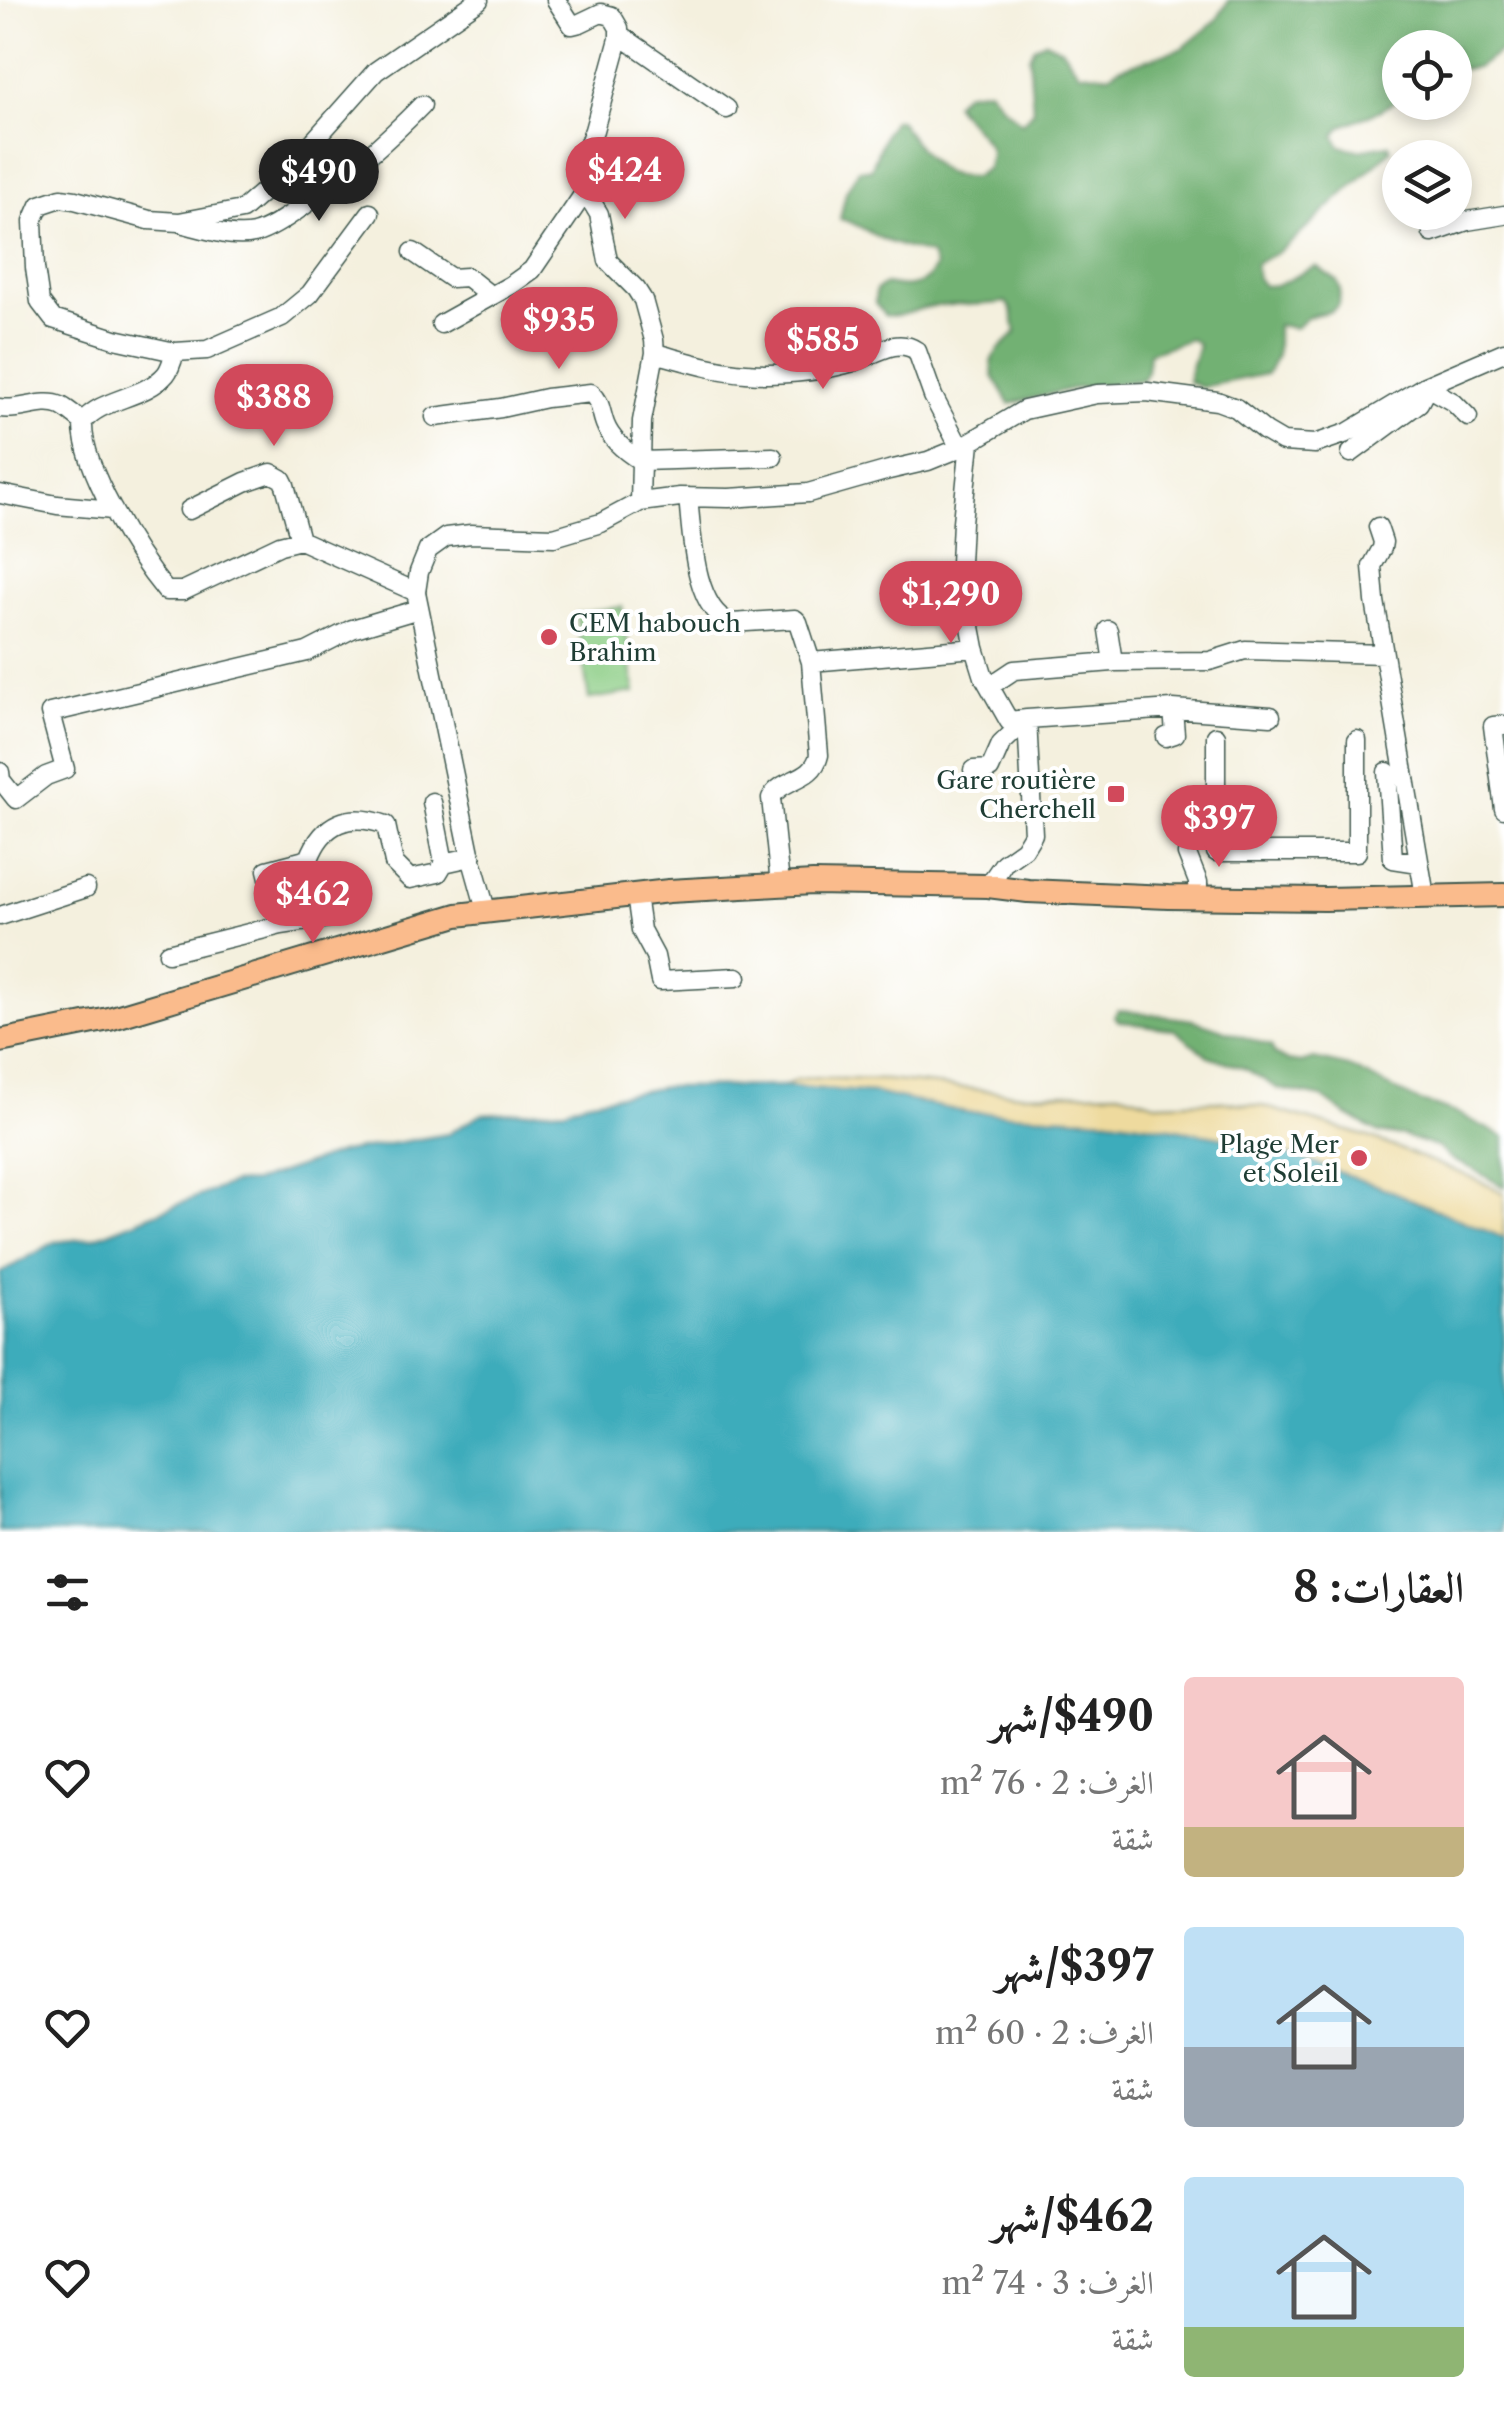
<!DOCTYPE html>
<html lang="ar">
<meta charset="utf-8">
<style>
body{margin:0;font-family:"Libre Caslon Text",Amiri,serif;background:#f2f2f2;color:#222;direction:rtl;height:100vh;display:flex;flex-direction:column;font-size:38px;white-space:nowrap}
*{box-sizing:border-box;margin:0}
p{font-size:32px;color:#767676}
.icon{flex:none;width:55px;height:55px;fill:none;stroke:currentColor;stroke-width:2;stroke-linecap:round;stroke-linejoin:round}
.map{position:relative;height:1532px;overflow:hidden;direction:ltr}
.details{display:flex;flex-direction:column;background:#fff;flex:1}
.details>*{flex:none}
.buttons{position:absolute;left:1382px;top:30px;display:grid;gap:20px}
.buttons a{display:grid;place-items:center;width:90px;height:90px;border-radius:50%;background:#fff;box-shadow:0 5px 15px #0003;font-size:50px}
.price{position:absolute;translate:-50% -85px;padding:0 22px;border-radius:35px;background:#d1495b;color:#fff;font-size:32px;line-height:65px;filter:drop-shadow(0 2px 5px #0008)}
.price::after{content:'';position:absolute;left:50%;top:60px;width:30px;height:22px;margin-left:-15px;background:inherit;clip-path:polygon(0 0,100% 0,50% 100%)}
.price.selected{background:#222;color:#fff}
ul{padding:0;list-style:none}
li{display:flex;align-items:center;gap:30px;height:250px;padding:0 40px}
li span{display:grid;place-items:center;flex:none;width:280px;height:200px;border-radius:10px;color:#555}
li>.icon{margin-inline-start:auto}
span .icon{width:120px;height:120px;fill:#fffc;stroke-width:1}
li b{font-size:42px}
h2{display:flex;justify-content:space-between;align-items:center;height:120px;padding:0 40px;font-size:42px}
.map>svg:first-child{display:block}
.green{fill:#8dce86;stroke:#56865d;stroke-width:2.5}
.forest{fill:#72b173;stroke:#487754;stroke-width:2.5}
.sand{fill:#eeda9e;stroke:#868c69;stroke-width:2.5}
.water{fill:#3dacbb;stroke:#2e7478;stroke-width:2.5}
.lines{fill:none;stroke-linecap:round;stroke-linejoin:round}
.minor-casing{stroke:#3f584e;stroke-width:21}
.major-casing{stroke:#3f584e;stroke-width:26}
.minor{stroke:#fff;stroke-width:18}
.major{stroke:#fabb8c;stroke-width:22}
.poi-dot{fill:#d1495b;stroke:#fff;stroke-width:4}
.labels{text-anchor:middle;stroke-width:8;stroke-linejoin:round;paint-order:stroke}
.poi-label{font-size:25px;fill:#1f3d34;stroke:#fff;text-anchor:end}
</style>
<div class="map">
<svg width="1504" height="1532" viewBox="0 0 1504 1532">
<rect width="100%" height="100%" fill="#fff"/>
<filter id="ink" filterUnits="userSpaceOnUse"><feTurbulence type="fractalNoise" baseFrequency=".01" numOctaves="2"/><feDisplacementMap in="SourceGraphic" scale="20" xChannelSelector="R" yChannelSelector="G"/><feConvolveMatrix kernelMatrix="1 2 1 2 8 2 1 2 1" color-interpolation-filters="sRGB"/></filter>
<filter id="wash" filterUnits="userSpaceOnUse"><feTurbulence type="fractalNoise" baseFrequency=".0048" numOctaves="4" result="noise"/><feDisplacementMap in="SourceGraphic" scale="40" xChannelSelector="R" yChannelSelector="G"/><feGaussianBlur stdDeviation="2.25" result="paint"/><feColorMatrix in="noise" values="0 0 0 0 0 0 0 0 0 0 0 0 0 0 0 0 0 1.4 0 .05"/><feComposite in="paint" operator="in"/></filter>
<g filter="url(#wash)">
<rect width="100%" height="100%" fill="#f4f0de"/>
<path class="green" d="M 622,607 L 635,692 L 589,699 L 576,614 Z"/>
<path class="forest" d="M 1229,0 L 1504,0 L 1504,49 L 1478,67 L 1455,70 L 1455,48 L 1400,48 L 1400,98 L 1379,111 L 1342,126 L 1335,135 L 1340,146 L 1358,150 L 1389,145 L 1391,150 L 1294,240 L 1277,253 L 1255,264 L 1257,278 L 1263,286 L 1278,285 L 1316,266 L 1337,281 L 1340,289 L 1339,304 L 1332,311 L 1314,315 L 1305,319 L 1296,328 L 1277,325 L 1277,355 L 1267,374 L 1202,387 L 1189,382 C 1188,369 1196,357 1198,344 L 1190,339 L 1149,353 L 1147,371 L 1142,380 L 1070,389 L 1010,404 L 993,376 L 991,362 L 999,349 L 1016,333 L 1012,311 L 1006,302 C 979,307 952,302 924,308 C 909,312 900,318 884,315 L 875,303 L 876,290 L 885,284 C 906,289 925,288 935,267 L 931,255 C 915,250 899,246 884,240 C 868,233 856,222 840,219 L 846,192 L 859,169 L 871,170 L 885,133 L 893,120 L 899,120 C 910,137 930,166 949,174 C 957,177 966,177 974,177 L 987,168 C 988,162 990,157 990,151 C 989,140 962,116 954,103 L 964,93 L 988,89 L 1002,106 L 1022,123 L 1033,110 L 1029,57 L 1034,47 L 1045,41 L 1062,49 L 1079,72 L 1109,75 L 1119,68 L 1183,48 L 1216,21 Z
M 1118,1010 L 1193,1020 L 1271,1046 L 1274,1054 L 1288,1061 L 1301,1063 L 1314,1059 L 1349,1067 L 1418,1101 L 1457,1113 L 1504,1137 L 1504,1187 L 1471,1168 L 1452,1160 L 1438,1147 L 1403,1136 L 1379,1133 L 1345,1114 L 1322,1097 L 1279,1089 L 1246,1069 L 1208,1056 L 1175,1030 L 1119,1021 L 1114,1016 Z"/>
<path class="sand" d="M 808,1078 L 888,1080 L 1021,1094 L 1119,1092 L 1156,1103 L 1219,1101 L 1262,1106 L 1369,1137 L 1473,1178 L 1504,1193 L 1504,1238 L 1386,1189 L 1313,1163 L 1237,1140 L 1159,1126 L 1110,1119 L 965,1112 L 874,1093 L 784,1086 L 795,1080 Z"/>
<path class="water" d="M 784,1086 L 874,1093 L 965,1112 L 1110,1119 L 1159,1126 L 1237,1140 L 1313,1163 L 1386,1189 L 1504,1238 L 1504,1532 L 0,1532 L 0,1273 L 55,1242 L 93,1238 L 232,1183 L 254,1182 L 342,1152 L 448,1134 L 481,1114 L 566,1109 L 586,1101 L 664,1087 Z"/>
</g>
<g filter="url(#ink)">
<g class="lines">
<g class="minor-casing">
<path id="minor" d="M 556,0 L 572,25 L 580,23 L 601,13 L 612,16 L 619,28 L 619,39 L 594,130 L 579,170 L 582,186 L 599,214 L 608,261 L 636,289 L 643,300 L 654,340 L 655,353 L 642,421 L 640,502
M 620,35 L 727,109
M 370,213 L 310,294 L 282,317 L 207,350 L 175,352 L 115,339 L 53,319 L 40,302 L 35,268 L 33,221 L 40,205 L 61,198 L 75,200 L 149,220 L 179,222 L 242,210 L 288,170 L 376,71 L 479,0
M 184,224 C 205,229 232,239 254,234 C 271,229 287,217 302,207 C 345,177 385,143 422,105
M 1432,233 L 1467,221 L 1504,215
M 413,252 L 451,278 L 467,277 L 491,296
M 441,324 L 511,285 L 532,270 L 585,192
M 175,352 C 173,359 170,369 166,374 C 145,399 100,398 83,422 C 81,467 137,556 166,591 L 183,591 L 280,545 L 300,540 L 416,592
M 655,353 C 685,361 715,371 746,373 C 777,376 815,372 846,364 C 870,359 894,335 917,351 L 933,396 L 960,448
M 0,408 C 19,412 43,398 61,406 C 69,410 76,417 83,422
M 435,417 L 501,408 L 546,398 L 591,393 C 602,403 600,411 605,424 C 611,440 626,452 641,461 L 773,457
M 970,442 L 962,522 L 960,563 L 962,580 L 975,648 L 984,677 L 1009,721 L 1027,719 L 1033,834 L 1024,849 L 1004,863 L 988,886
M 1351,453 L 1419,403 L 1425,392 L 1425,386 L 1453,402 L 1468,417
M 0,494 L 57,505 L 113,510
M 688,497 C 692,532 693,609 731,623 L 795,619 L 798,622 L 811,662 L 819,755 C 813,782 782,777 771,798 L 780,884
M 189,510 L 245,482 L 271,473 L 282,479 L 285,485 L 300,540
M 1378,527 L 1383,542 L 1382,548 L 1372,566 L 1375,601 L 1425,896
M 1108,630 L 1113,662
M 811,662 L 975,648
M 990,686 L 1014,670 L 1113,662 L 1210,661 L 1245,650 L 1384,654
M 1504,725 L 1493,726 L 1504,809
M 1216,736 L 1216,852 L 1357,852 L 1357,740
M 1166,737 L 1175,734 L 1173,709
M 973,770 L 990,769 L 1001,744 L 1027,719 L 1173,709 L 1271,716
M 0,772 L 1,780 L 16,799 L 46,776 L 65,769 L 50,713 L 307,652 L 352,629 L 419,609
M 1387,772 L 1393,859 L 1419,863
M 432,802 L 444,863 L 471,857
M 1187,854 L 1198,882 L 1198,897
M 636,895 L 641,930 L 655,956 L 660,981 L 737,977
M 486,910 L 470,853 L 416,592 L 419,572 L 428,550 L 446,537 L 471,534 L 554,537 L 601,523 L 640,502 L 680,497 L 729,498 L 808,493 L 889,470 L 928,461 L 960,448 L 1024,410 L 1097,394 L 1147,392 L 1217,401 L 1236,408 L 1266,432 L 1283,442 L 1315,444 L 1347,433 L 1425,386 L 1504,352
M 0,916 L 86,888
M 281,925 L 334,917
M 168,953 L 281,925 L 267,870 L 309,859 C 323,822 349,812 386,825 L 394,863 L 410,879 L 438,873 L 444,863"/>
</g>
<g class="major-casing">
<path id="major" d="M 0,1041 L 109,1019 L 457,915 L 669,891 L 813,883 L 988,886 L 1028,891 L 1168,897 L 1325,899 L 1504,895"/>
</g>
<use href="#minor" class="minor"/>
<use href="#major" class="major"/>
</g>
</g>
<g class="poi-dot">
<circle cx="549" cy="637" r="10"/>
<rect x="1106" y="784" width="20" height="20" rx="5"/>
<circle cx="1359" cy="1158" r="10"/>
</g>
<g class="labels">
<g class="poi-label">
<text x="569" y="632" text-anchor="start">CEM habouch<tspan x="569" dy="29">Brahim</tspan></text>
<text x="1096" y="789">Gare routière<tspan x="1096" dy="29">Cherchell</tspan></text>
<text x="1339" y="1153">Plage Mer<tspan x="1339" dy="29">et Soleil</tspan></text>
</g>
</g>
</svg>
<div class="buttons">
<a><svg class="icon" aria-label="locate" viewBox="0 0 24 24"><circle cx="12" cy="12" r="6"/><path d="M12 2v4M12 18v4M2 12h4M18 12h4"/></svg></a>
<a><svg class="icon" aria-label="layers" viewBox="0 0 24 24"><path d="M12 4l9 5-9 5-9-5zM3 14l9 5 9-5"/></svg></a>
</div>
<b class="price" style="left:625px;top:222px">$424</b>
<b class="price selected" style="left:319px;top:224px">$490</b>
<b class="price" style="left:559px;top:372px">$935</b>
<b class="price" style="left:823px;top:392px">$585</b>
<b class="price" style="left:274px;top:449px">$388</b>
<b class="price" style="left:951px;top:646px">$1,290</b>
<b class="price" style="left:1219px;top:870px">$397</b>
<b class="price" style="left:313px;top:946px">$462</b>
</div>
<section class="details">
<h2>العقارات: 8<svg class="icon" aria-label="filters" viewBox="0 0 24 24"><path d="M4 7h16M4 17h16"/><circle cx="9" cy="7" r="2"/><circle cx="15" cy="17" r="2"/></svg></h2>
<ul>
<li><span style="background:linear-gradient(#f6c9c9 75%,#c2b280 0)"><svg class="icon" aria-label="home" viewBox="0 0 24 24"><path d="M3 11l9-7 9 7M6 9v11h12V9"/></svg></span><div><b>$490/شهر</b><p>الغرف: 2 · 76 m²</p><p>شقة</p></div><svg class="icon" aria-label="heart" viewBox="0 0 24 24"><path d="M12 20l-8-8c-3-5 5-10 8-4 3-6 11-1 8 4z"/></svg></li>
<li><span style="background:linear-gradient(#bfe0f5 60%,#9aa5b1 0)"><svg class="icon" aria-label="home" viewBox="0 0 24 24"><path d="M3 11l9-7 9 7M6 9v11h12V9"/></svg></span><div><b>$397/شهر</b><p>الغرف: 2 · 60 m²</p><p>شقة</p></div><svg class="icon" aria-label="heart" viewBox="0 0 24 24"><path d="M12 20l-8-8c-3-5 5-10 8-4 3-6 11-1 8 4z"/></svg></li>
<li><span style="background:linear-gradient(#bfe0f5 75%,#8fb573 0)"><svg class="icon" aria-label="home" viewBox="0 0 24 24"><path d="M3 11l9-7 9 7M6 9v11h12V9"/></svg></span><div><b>$462/شهر</b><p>الغرف: 3 · 74 m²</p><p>شقة</p></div><svg class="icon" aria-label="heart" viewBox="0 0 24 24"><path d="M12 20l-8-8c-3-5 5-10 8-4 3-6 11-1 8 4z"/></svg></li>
</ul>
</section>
